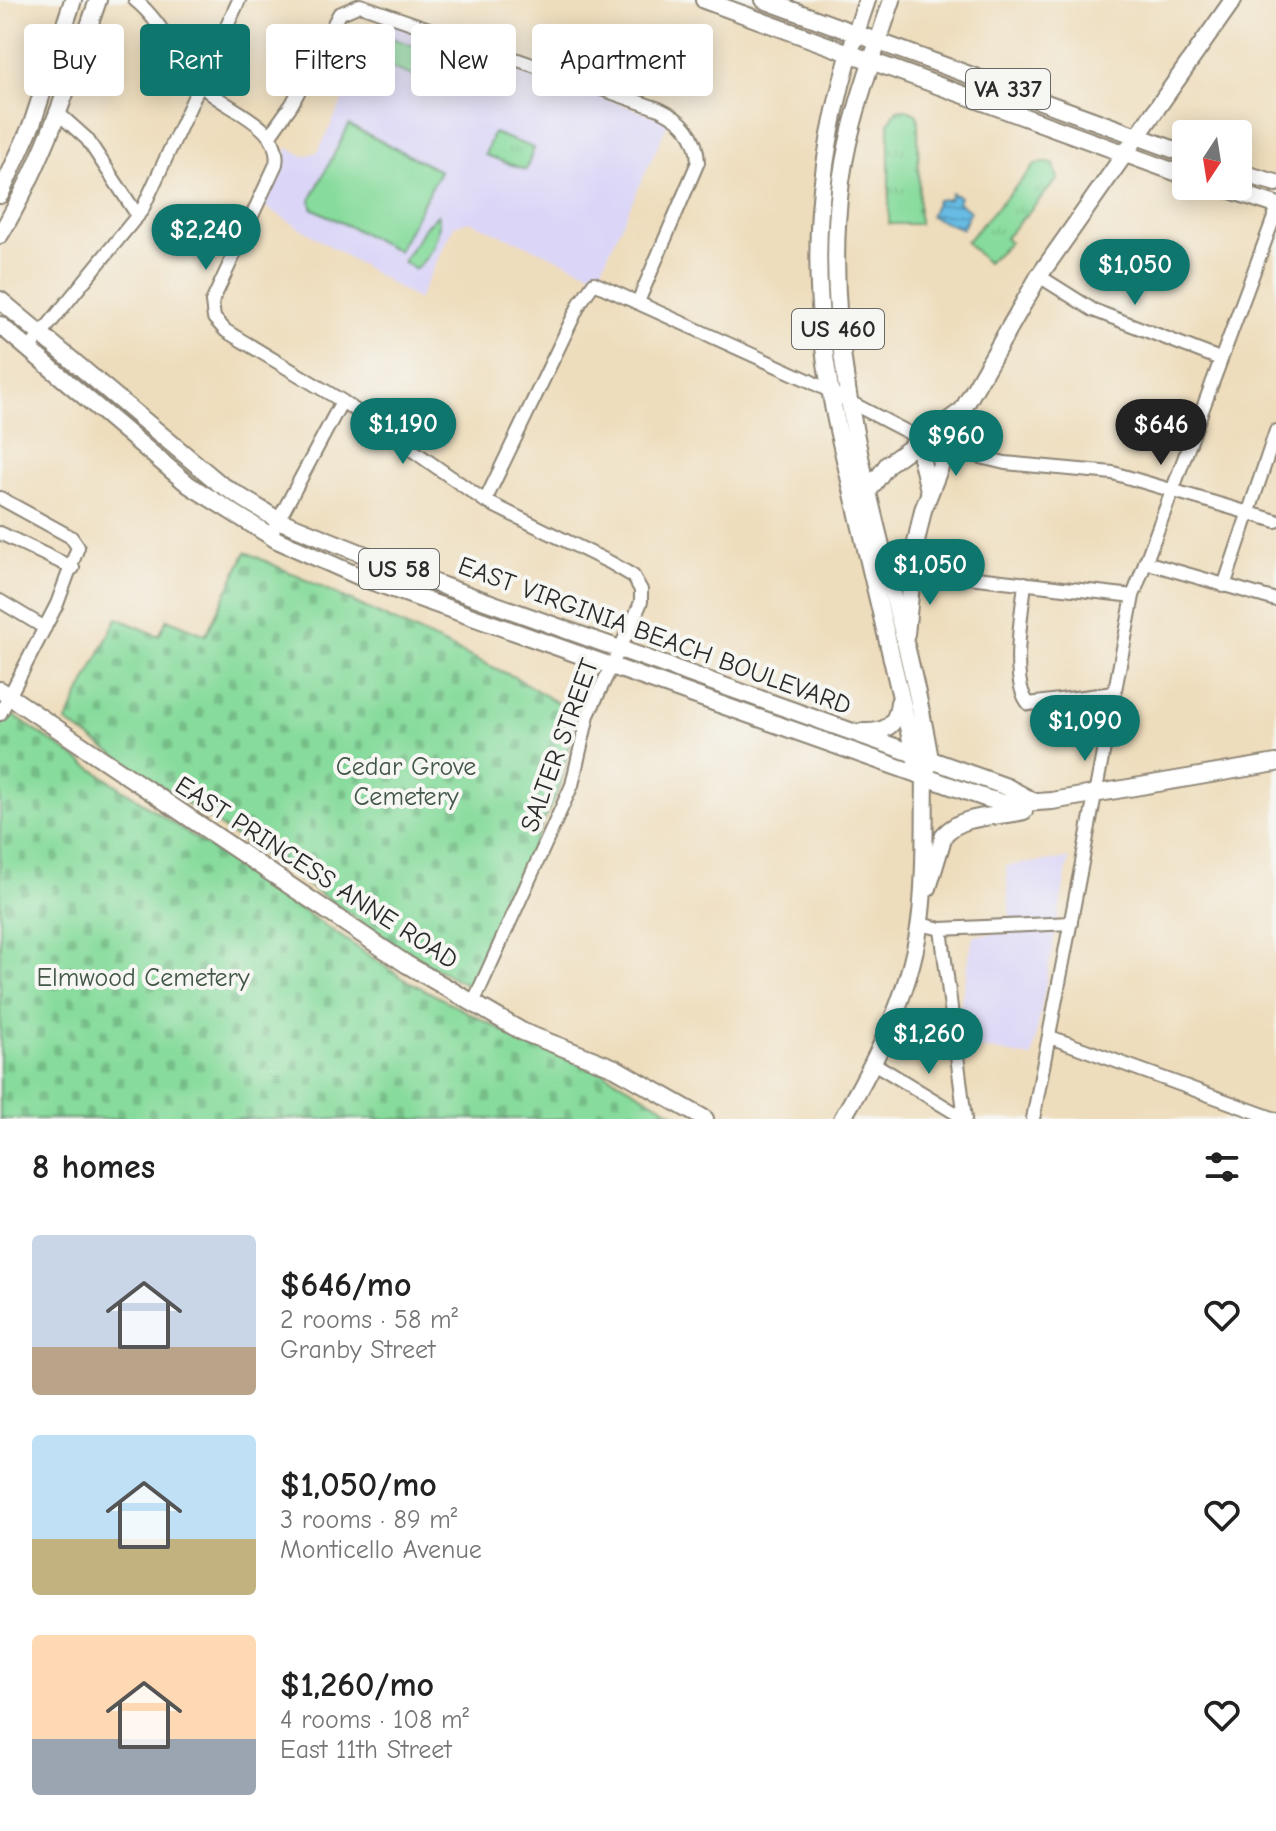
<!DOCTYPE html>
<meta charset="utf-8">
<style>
body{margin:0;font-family:"Comic Neue",sans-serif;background:#f2f2f2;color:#222;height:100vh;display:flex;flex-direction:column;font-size:30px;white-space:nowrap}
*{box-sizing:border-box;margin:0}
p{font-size:26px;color:#767676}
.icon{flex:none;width:44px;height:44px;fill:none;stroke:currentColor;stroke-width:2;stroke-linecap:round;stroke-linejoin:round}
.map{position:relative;height:1119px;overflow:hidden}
.side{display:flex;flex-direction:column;background:#fff;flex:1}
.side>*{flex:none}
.banner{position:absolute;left:24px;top:24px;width:800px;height:72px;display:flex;gap:16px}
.needle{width:52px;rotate:192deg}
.controls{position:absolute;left:1172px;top:120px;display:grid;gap:16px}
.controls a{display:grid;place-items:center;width:80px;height:80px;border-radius:8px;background:#fff;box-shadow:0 4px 20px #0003;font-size:40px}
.price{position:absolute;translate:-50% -68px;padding:0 18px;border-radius:28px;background:#0f766e;color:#fff;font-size:26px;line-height:52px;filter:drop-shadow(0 2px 4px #0008)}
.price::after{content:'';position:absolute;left:50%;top:48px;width:24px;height:18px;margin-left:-12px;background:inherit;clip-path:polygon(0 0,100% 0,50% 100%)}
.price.selected{background:#222;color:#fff}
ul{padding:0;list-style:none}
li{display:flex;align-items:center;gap:24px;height:200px;padding:0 32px}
li span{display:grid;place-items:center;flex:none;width:224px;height:160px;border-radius:8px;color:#555}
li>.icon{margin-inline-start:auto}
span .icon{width:96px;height:96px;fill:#fffc;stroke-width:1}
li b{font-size:34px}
h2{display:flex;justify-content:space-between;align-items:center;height:96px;padding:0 32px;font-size:34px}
.pill{padding:0 28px;border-radius:8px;background:#fff;box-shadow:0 4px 20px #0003;font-size:28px;line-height:72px}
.pill.selected{background:#0f766e;color:#fff}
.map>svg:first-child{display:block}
.built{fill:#dbd6f7}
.grass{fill:url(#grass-tufts);stroke:#598364;stroke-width:2}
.cemetery{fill:url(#cemetery-stones);stroke:#598364;stroke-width:2}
.pitch{fill:#87db9c;stroke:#598364;stroke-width:2}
.water{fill:url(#water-rules);stroke:#497488;stroke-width:2}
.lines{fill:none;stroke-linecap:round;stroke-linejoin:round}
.minor-casing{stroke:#8c8474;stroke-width:16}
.major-casing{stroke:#8c8474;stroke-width:20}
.minor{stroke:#fff;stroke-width:12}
.major{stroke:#fff;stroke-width:16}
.labels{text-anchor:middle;stroke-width:8;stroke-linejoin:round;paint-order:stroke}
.shield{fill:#f6f6f2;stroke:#686867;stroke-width:2}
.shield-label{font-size:24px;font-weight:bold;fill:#2b2b2b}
.street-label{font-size:26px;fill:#2b2b2b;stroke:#f6f6f2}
.park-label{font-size:26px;fill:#425747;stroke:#f6f6f2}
</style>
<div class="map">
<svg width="1276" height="1119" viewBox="0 0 1276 1119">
<defs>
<pattern id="grass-tufts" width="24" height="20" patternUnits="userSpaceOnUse" patternTransform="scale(2)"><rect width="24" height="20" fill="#87db9c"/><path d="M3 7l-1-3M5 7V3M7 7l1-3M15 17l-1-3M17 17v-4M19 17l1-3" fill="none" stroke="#75bc87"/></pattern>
<pattern id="cemetery-stones" width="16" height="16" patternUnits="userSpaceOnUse" patternTransform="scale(2)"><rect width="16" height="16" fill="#87db9c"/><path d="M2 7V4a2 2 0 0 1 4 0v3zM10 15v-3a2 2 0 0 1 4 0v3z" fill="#75bc87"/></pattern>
<pattern id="water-rules" width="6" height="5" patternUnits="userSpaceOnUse" patternTransform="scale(2)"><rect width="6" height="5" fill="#67bce4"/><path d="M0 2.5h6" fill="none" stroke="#5599b9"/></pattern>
</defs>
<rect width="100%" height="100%" fill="#f6f6f2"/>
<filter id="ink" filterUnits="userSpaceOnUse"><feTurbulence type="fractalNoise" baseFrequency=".0125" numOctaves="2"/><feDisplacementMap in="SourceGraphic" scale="16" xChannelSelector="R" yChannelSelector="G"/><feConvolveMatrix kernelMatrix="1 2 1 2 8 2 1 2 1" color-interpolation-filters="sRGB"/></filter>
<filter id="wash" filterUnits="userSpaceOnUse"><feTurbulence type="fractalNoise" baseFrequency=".006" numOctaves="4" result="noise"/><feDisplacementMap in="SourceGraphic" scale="32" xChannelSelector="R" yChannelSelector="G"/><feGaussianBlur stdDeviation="1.8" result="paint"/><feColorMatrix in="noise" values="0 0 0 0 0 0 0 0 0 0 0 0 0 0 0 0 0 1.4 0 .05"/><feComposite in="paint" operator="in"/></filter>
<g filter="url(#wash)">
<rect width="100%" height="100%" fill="#eeddbc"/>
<path class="built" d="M 382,19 L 669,121 L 602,268 L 615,283 L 469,221 L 454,226 L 418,300 L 264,206 L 285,159 L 287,147 L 304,156 L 318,152 Z
M 1069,858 L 1032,1058 L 963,1045 L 960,1007 L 973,936 L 1011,931 L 1006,866 Z"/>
<path class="grass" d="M 906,109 L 917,115 L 918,122 L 919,224 L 889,224 L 889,123 L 897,110 Z
M 493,133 L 534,148 L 526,170 L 485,155 Z
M 1045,162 L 1054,165 L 1058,179 L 1005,238 L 1010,242 L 987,263 L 966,242 L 1036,164 Z
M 438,215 C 442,234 430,257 415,269 L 403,262 L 425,227 Z"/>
<path class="cemetery" d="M 246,552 L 516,678 L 576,714 L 560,786 L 468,985 L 415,958 L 66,722 L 117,618 L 159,636 L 167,619 L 206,635 Z
M 8,712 L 404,979 L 522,1041 L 603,1072 L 684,1119 L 0,1119 L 0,728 Z"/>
<path class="pitch" d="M 383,35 L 437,54 L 427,81 L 374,62 Z
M 349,125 L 440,171 L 398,251 L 312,208 L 311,199 Z"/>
<path class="water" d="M 951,193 L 960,197 L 958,202 L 970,211 L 962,229 L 930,216 L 937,200 L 949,199 Z"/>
</g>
<g filter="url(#ink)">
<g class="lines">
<g class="minor-casing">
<path id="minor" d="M 135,0 C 166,25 179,66 209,92 C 232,111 283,128 276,164 L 212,302 L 214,318 L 226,331 L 342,401 L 485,501 L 611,563 L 633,576 L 641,590 L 641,602 L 633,621 L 588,715 L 572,785 L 474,1001
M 58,113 L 87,139 L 138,216
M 270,135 L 292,104 L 339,14 L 360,5 L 659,109 C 683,120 697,135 698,162 L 638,302
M 1039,276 L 1093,310 L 1220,359
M 29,349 L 142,210 L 239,0
M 948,449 L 1005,463 L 1113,473 L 1276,521
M 0,498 L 71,537 L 78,547 L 57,604 L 0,714
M 485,501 L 580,303 L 594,283 L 810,381 L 911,434 L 918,445
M 0,533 L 73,568
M 270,536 L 342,401
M 882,552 L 933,573 L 1133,596
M 1145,562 L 1276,600
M 1025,583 C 1022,613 1009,682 1029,704 L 1114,693
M 1224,586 L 1276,431
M 0,601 L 45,628
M 920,924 L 941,929 L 1071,923
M 941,929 L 965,1119
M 1050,1037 L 1275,1119
M 875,1064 L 965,1119
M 1033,1119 L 1133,596 L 1276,212"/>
</g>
<g class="major-casing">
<path id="major" d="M 704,0 L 1186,176
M 764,0 L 1186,154
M 867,0 C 814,150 804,273 838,430 L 916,761
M 1238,172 L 1276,183
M 1218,186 L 1276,205
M 0,195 L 32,124 L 73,0
M 0,235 C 44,161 70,81 98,0
M 0,300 L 220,484 L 278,520 L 443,586 L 1007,787 L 1033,801
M 0,325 L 189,485 L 277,540 L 365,579 L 985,798 L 1007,804 L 1052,801 L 1276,763
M 918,445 L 929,490
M 865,496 L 888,464 L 960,412
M 906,634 L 915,547 L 923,510 L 962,411 L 1039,276 L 1233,0
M 0,690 L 406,964 L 523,1032 L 615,1068 L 705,1119
M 862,732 C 885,733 897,726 899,702
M 928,888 L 944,835 C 964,813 997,818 1024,811
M 842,1119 C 879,1056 913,987 921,913 C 926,868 924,822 925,777 L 930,759 C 897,566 815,380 841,181 C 850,118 872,60 892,0"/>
</g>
<use href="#minor" class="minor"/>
<use href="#major" class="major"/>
</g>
</g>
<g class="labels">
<g class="shield">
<rect x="966" y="69" width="84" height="40" rx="6"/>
<rect x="792" y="309" width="92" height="40" rx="6"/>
<rect x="359" y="549" width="80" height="40" rx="6"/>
</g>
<g class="shield-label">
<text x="1008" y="97">VA 337</text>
<text x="838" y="337">US 460</text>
<text x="399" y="577">US 58</text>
</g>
<g class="street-label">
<text transform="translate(655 635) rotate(20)" y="9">EAST VIRGINIA BEACH BOULEVARD</text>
<text transform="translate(559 745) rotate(-70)" y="9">SALTER STREET</text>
<text transform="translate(317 872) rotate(33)" y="9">EAST PRINCESS ANNE ROAD</text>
</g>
<g class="park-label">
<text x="406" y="775">Cedar Grove<tspan x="406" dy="30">Cemetery</tspan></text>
<text x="143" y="986">Elmwood Cemetery</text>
</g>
</g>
</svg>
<div class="controls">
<a><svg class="needle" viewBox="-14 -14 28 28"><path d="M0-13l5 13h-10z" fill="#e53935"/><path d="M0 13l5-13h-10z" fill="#767676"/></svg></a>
</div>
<b class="price" style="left:206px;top:272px">$2,240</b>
<b class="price" style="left:1135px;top:307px">$1,050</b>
<b class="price" style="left:403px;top:466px">$1,190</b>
<b class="price selected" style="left:1161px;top:467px">$646</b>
<b class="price" style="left:956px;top:478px">$960</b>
<b class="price" style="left:930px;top:607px">$1,050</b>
<b class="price" style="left:1085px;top:763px">$1,090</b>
<b class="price" style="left:929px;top:1076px">$1,260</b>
<div class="banner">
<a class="pill">Buy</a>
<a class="pill selected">Rent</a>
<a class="pill">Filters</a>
<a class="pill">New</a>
<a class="pill">Apartment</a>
</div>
</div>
<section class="side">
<h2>8 homes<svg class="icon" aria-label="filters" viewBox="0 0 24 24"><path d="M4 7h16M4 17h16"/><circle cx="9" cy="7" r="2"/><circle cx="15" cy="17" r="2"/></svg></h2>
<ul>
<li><span style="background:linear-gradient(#c9d6e8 70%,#b9a48a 0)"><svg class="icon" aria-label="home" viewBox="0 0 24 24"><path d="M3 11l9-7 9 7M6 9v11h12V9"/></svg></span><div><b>$646/mo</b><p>2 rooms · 58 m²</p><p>Granby Street</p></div><svg class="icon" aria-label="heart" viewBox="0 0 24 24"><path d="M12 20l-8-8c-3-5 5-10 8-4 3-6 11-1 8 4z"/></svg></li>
<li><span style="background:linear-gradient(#bfe0f5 65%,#c2b280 0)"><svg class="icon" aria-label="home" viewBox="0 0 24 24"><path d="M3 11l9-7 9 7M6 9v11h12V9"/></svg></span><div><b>$1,050/mo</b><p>3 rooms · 89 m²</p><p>Monticello Avenue</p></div><svg class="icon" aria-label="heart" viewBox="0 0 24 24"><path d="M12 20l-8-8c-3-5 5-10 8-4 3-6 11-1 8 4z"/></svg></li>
<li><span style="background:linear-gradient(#ffd9b3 65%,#9aa5b1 0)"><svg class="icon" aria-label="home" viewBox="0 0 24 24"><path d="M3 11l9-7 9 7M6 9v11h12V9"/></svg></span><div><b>$1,260/mo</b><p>4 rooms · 108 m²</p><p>East 11th Street</p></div><svg class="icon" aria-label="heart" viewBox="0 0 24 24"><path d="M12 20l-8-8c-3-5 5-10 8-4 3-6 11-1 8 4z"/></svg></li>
</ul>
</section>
